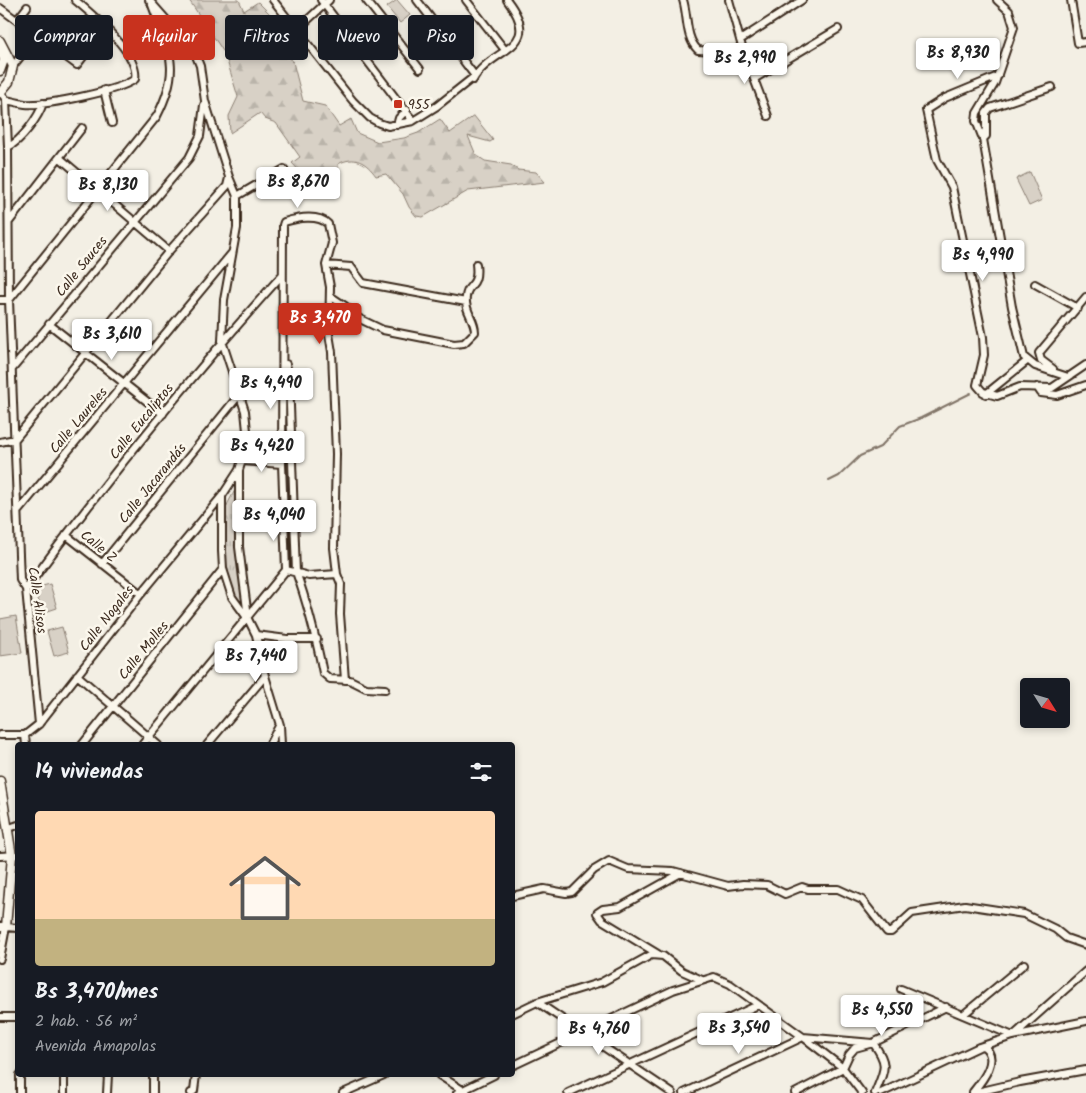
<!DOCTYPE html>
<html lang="es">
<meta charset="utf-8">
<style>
body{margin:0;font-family:Kalam,sans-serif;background:#242831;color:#f1f3f6;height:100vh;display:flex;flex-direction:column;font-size:19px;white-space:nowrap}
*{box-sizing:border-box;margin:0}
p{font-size:16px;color:#9ea1a6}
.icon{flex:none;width:28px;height:28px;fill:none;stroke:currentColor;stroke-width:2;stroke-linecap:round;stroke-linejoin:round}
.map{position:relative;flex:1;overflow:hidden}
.side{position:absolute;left:15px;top:742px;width:500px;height:335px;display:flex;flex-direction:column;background:#171b24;border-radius:5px;box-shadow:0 2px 8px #0003}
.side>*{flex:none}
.guide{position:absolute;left:15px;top:15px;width:500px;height:45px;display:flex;gap:10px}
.needle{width:32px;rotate:127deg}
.buttons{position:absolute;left:1020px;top:678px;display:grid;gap:10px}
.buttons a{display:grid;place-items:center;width:50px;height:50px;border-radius:5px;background:#171b24;box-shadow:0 2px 8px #0003;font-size:25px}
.price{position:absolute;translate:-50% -42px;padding:0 11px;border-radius:5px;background:#fff;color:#222;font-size:16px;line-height:32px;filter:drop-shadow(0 1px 2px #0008)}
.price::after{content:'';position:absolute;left:50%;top:30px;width:15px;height:11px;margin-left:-8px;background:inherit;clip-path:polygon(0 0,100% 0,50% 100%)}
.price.on{background:#c8321e;color:#fff}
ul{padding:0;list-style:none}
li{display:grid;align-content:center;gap:10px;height:265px;padding:0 20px}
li+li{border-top:1px solid #363941}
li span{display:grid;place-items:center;height:155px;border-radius:5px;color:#555}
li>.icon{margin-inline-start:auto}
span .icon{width:90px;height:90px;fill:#fffc;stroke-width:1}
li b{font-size:21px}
h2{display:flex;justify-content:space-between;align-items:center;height:60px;padding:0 20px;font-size:21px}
.tag{padding:0 18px;border-radius:5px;background:#171b24;box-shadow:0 2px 8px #0003;font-size:18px;line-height:45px}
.tag.on{background:#c8321e;color:#fff}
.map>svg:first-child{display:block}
.green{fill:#d8d1c6;stroke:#8a7e72}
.forest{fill:url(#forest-firs);stroke:#8a7e72}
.park{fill:url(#park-tufts);stroke:#8a7e72}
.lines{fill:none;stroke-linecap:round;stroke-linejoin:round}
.stream{stroke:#817468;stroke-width:2}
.minor-casing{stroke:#3b2a1e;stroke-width:10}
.major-casing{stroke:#3b2a1e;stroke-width:11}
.minor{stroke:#fbf7ec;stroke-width:6}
.major{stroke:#fbf7ec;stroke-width:8}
.poi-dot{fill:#c8321e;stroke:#fbf7ec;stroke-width:2}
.labels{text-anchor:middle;stroke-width:5;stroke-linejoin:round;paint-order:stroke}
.poi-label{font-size:14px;fill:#3b2a1e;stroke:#fbf7ec;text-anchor:start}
.street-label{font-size:14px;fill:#3b2a1e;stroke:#fbf7ec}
</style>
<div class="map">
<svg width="1086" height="1093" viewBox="0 0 1086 1093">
<defs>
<pattern id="forest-firs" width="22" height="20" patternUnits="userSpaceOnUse" patternTransform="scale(1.25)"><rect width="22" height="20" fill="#d8d1c6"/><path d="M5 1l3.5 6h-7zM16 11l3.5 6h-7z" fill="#bab4aa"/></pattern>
<pattern id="park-tufts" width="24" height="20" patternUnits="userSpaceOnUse" patternTransform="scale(1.25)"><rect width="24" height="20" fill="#d8d1c6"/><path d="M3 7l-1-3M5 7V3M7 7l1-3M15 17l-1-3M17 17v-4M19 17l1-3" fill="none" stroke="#bab4aa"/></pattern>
</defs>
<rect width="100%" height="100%" fill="#f3efe4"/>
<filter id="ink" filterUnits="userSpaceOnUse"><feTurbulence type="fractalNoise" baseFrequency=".02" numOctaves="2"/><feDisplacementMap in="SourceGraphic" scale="10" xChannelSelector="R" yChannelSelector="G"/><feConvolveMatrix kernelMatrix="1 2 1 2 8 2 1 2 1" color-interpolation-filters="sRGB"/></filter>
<g filter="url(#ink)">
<path class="green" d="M 397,0 L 410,15 L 400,23 L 387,7 Z
M 1030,172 L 1042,200 L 1029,206 L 1016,179 Z
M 50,584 L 57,608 L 42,613 L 35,588 Z
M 16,616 L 22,653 L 0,656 L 0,619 Z
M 62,627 L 69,652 L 54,656 L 47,631 Z"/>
<path class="forest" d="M 189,0 L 239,0 L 244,11 L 258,2 L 270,14 L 277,39 L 293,62 L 303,101 L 325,106 L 339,126 L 351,119 L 357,133 L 378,142 L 404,138 L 418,133 L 440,119 L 450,133 L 474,116 L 493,140 L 490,142 L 468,136 L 476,155 L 485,161 L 511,165 L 518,170 L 536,172 L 545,182 L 468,191 L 423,217 L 416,216 L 409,207 L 403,194 L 386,174 L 376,176 C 366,162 355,155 338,164 L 338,170 L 324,182 L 320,192 L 311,195 L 305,177 L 292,163 L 300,157 L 276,123 L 265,119 L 260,113 L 230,133 L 229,116 L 238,97 L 225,54 Z"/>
<path class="park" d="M 235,490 L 236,552 L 244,609 C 227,592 219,531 226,508 C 228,502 232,496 235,490 Z"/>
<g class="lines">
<path class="stream" d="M 829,481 L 839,476 L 860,456 L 880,447 L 900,426 L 921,418 L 971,393"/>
<g class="minor-casing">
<path id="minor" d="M 149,0 L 194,51 L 200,66 L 205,101 L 229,177 L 237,196 L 237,228 L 224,300 L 222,341 L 245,411 L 248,441 L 239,470 L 222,496 L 222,551 L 223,569 L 232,597 L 248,619 L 256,635 L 265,676 L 280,725 L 281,745
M 273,0 L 353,101 L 370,118 L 379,123 L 388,126 L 413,121 L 437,106 L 475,76
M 321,0 L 413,121
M 366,0 L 420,69
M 417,0 L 475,76
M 466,0 L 505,50
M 683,0 C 688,15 685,38 698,50 L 731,52 L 742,47
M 729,0 L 742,47 L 768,116
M 997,0 L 1009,11 L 1014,27 L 995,83 L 977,113 L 976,121 L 983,139 L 1012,307 L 1024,357 L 1035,366 L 1068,377
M 1071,0 L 1078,43 L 1086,42
M 0,8 L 77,65 L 93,44
M 17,20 L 27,7
M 298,29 L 329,0
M 740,40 L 802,0
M 13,66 L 33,41 L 42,38
M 998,76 L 945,98 L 926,110 L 937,160 L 952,187 L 983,337 L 984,355 L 977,385 L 983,392 L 997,396 L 1020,387 L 1052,388 L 1086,365
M 754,79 L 838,29
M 473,80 C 492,46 545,50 507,0
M 104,90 L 112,123
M 1,92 L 6,100 L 8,147 L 9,300 L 20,580 L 26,589 L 39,724
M 6,100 C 12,101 18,103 25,104 C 45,106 119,91 135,79 C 140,54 92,14 75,0
M 397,125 L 399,118 L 407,110
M 983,139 L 986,136 L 986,113 L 990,108 L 1052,87
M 8,147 C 21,141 39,117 43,103
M 60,158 L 169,251
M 237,196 L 284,169
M 9,222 L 82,128
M 326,265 L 351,267 L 363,283 L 466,302
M 1035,284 L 1078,308
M 330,296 L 345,306 L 358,318 L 383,330 L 454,344 L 464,343 L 475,332 C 475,319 464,311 466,297 C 467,282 479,289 476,264
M 0,300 L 9,300
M 9,300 L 157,116 C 182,67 169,52 152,5
M 49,324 L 163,414
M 286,364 L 289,378 L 296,572 C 308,605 316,638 323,673 L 330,679 L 350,680 L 366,688 L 385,689
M 13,368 L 189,158 L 200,136 L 204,105
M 1053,369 L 1041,360 L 1039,353 L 1086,297
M 1037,387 L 1041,393 L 1057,395 L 1086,385
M 986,394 L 1027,361
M 0,442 L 15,439 L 169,251 L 227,186 L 229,178
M 243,461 L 282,464
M 239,470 L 239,547 L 248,617
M 19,510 L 232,253
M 66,535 L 141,594
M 102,564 L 239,395
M 286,570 L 282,464 L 283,225 L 284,222 C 297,218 318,214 328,224 L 332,243 L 326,265 L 330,287 L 329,334 L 332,352 L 336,454 L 334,548 L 337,574 L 341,584 L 340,614 L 345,680
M 286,570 L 309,576 L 337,574
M 26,589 C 106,480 192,375 282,275
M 256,635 L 287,639 L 317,639
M 77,675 L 158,745
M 0,735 L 25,735 L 39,724 L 141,594 L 222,496
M 25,735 L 26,745
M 82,745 L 223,569
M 142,745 L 286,570
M 207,745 L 265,676
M 269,745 L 279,726
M 9,828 L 18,825
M 0,856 L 18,855
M 512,896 L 544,889 L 566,893 L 572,892 L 594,870 L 609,861 L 628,869 L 673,871 L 728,886 L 743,884 L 767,885 L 785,894 L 802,887 L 808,889 L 838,889 L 862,900 L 887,932 L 891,932 L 912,913 L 965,905 L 1024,914 L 1055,929 L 1066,938 L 1086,945
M 658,954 L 602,920 L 597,913 L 603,909 L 620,907 L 681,873
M 0,959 L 6,927 L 18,928
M 901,989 L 1013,1036 L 1086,971
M 537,1002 L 672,1093
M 512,1014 L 537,1002 L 602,982 L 651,955 L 663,956 L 682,971 L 702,980
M 964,1014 L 1024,964
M 0,1017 L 18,1017
M 512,1066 L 673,990 L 714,977 L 730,984 L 803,1037 L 843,1068 L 862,1093
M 439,1075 L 467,1093
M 973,1092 C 982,1081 1001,1058 983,1046
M 20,1093 L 20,1075
M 64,1093 L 64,1075
M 107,1093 L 108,1075
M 153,1093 L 153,1075
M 191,1093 L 194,1091 L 196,1075
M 343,1093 L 384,1075
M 457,1093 L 494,1075
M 568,1093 L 758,1005
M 684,1093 L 803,1037 L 873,1043 L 946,1007
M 795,1093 L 843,1068 L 849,1055 L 855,1048 L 873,1043 C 889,1064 885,1069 875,1093
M 881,1093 L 979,1047 L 1013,1036 L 1086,1021
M 973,1093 L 1020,1082 L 1086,1070"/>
</g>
<g class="major-casing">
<path id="major" d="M 0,41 L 13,66 L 9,82 L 0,93
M 0,71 L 4,60 L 0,47
M 0,781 L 12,856 L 6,927 L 0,927"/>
</g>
<use href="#minor" class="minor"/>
<use href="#major" class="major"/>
</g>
</g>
<rect class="poi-dot" x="393" y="99" width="10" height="10" rx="2.5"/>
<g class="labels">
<g class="poi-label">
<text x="408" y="109">955</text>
</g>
<g class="street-label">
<text transform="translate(81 266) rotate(-51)" y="5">Calle Sauces</text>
<text transform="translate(78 420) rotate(-50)" y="5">Calle Laureles</text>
<text transform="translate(141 421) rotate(-51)" y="5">Calle Eucaliptos</text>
<text transform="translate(152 483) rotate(-51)" y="5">Calle Jacarandás</text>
<text transform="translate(99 546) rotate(39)" y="5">Calle Z</text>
<text transform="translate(38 600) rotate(82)" y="5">Calle Alisos</text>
<text transform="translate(106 618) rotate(-52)" y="5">Calle Nogales</text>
<text transform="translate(143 650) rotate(-51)" y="5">Calle Molles</text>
</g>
</g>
</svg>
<div class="buttons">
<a><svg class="needle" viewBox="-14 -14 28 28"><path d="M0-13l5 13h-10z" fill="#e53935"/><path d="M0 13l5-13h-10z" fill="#9ea1a6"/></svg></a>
</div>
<b class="price" style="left:958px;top:80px">Bs 8,930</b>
<b class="price" style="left:745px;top:85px">Bs 2,990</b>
<b class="price" style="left:298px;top:209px">Bs 8,670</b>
<b class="price" style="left:108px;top:212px">Bs 8,130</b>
<b class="price" style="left:983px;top:282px">Bs 4,990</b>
<b class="price on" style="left:320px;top:345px">Bs 3,470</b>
<b class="price" style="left:112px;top:361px">Bs 3,610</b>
<b class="price" style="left:271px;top:410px">Bs 4,490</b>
<b class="price" style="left:262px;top:473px">Bs 4,420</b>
<b class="price" style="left:274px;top:542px">Bs 4,040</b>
<b class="price" style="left:256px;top:683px">Bs 7,440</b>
<b class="price" style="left:882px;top:1037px">Bs 4,550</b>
<b class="price" style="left:739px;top:1055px">Bs 3,540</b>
<b class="price" style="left:599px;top:1056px">Bs 4,760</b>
<div class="guide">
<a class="tag">Comprar</a>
<a class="tag on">Alquilar</a>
<a class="tag">Filtros</a>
<a class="tag">Nuevo</a>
<a class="tag">Piso</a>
</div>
<section class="side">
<h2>14 viviendas<svg class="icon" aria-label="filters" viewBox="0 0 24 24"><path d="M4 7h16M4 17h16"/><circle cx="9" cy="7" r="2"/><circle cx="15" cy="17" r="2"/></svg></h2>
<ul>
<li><span style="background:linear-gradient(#ffd9b3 70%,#c2b280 0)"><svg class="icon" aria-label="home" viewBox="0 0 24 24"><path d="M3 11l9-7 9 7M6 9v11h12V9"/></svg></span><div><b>Bs 3,470/mes</b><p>2 hab. · 56 m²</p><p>Avenida Amapolas</p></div></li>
</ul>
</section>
</div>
